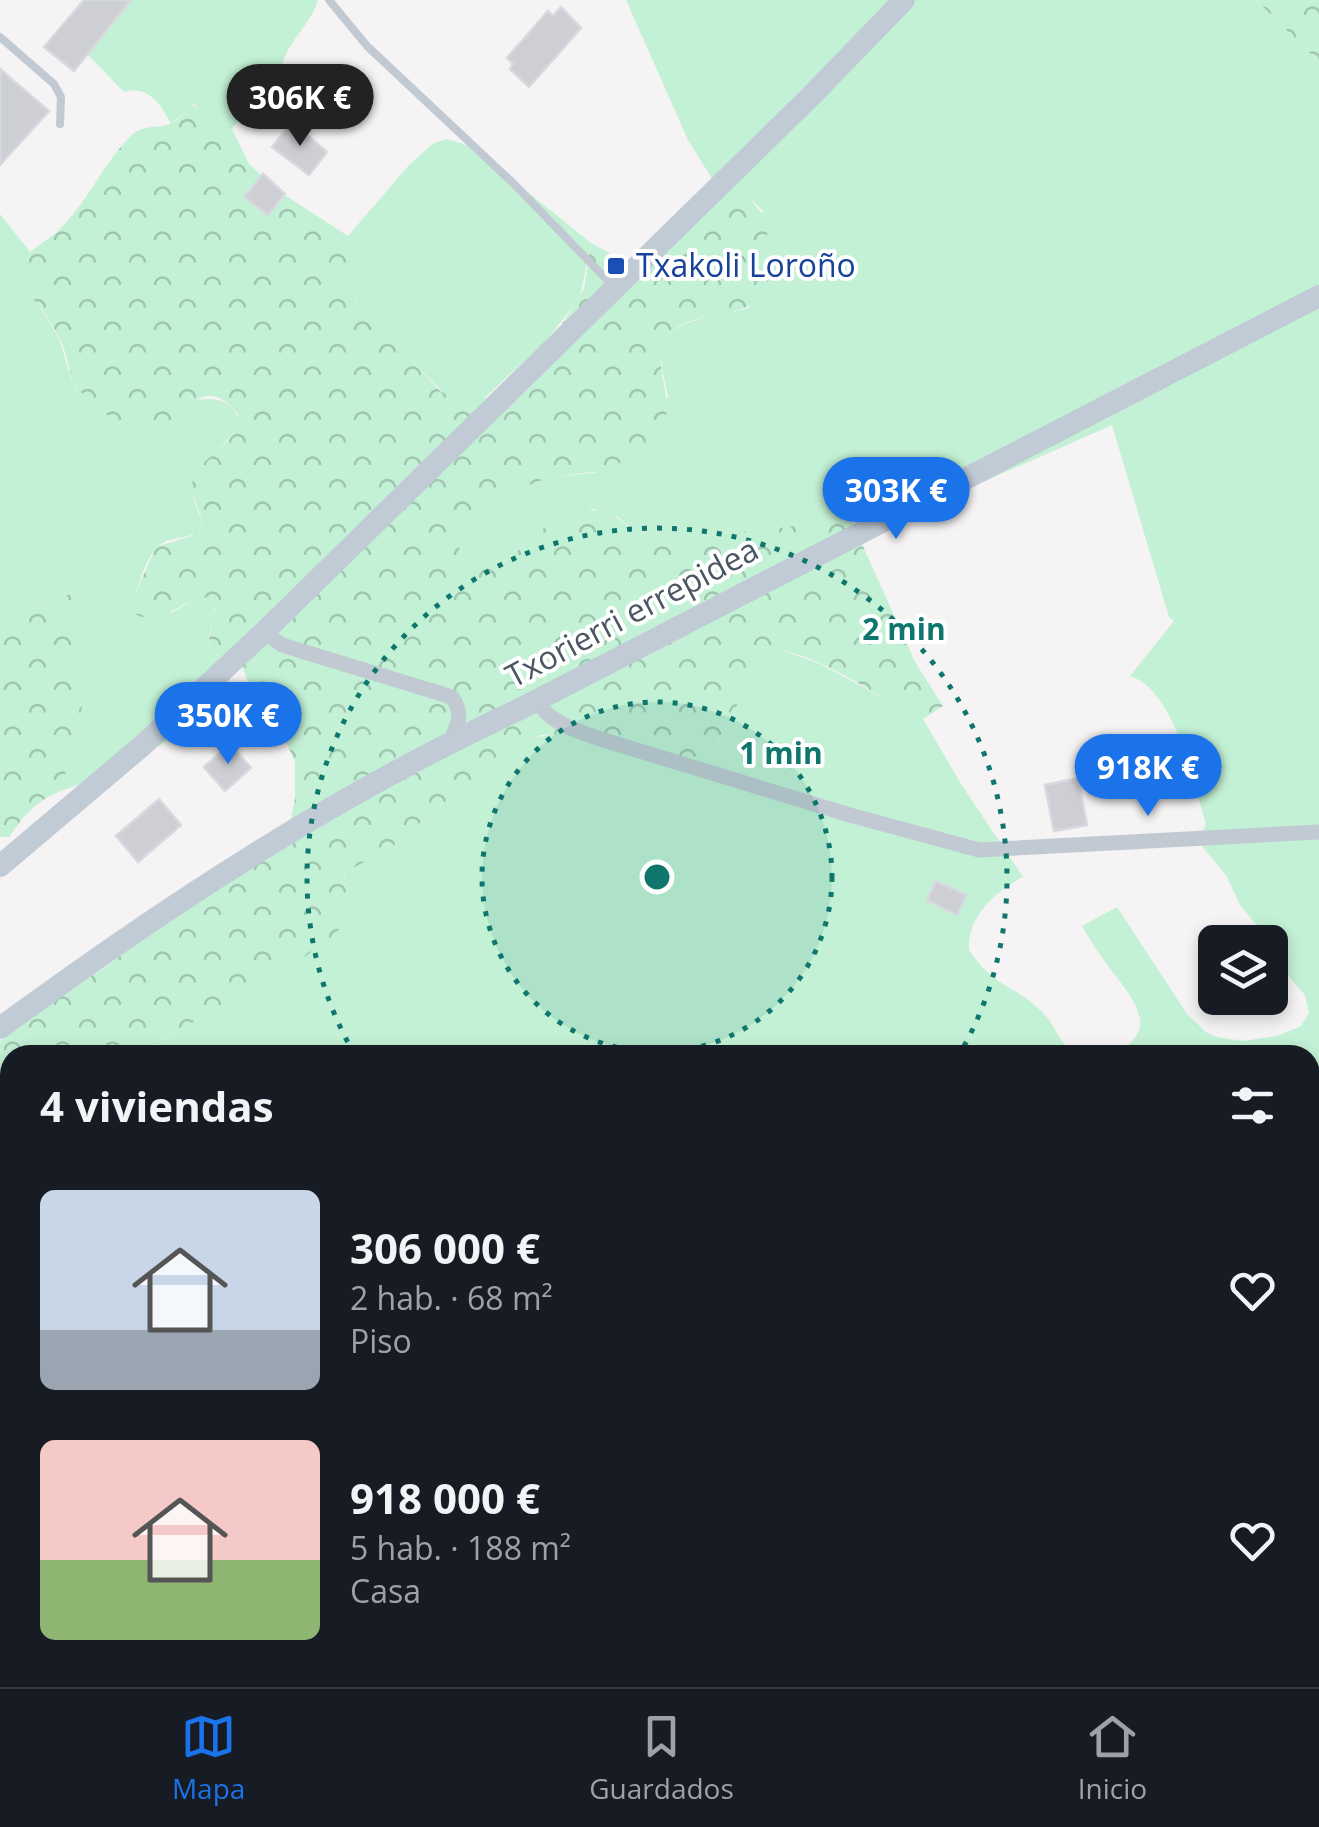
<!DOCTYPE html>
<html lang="es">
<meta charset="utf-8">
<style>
body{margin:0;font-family:"Open Sans",sans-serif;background:#20242c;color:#f1f3f6;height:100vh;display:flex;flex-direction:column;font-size:38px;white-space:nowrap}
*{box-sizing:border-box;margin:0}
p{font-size:32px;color:#9ea1a6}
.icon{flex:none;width:55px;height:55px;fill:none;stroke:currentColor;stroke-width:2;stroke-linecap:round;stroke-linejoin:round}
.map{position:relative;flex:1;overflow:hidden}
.sheet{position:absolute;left:0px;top:1045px;width:1320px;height:642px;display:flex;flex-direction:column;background:#171b24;border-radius:30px 30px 0 0;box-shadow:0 5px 15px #0003}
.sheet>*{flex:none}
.tools{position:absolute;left:1198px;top:925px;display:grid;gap:20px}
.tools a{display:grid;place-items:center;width:90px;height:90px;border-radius:15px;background:#171b24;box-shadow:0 5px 15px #0003;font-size:50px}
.price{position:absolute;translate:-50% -85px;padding:0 22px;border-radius:35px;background:#1a73e8;color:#fff;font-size:32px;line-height:65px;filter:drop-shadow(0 2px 5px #0008)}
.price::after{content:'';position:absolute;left:50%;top:60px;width:30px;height:22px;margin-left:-15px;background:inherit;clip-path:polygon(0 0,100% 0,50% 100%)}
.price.selected{background:#222;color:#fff}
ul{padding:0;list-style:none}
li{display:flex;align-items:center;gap:30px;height:250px;padding:0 40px}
li span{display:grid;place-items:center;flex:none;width:280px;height:200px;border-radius:15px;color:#555}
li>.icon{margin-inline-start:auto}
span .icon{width:120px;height:120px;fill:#fffc;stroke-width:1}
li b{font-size:42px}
h2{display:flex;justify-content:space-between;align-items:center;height:120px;padding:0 40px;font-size:42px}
.tab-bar{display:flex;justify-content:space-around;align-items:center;height:140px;border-top:2px solid #363941;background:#171b24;font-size:28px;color:#9ea1a6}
.tab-bar a{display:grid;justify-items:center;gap:5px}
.tab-bar .selected{color:#1a73e8}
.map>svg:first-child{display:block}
.grass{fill:#c3f1d5}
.forest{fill:url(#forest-crowns)}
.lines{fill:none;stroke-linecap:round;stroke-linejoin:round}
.stream{stroke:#90daee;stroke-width:4}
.building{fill:#cdcfd5;stroke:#d7d9de;stroke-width:2.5}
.lane{stroke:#c1cad2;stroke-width:8}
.street{stroke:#c1cad2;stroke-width:15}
.secondary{stroke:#c1cbd6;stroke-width:22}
.ring{fill:none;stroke:#0f766e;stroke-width:5;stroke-dasharray:5 10}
.transit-dot{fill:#1a4fb4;stroke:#fff;stroke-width:4}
.labels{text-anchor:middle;stroke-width:8;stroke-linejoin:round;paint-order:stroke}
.transit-label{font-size:32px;fill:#164399;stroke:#fff;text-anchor:start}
.street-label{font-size:32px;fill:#4a5661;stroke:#fff}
.centre{fill:#0f766e;stroke:#fff;stroke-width:5}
.ring-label{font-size:30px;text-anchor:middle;font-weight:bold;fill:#0f766e;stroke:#fff;stroke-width:8;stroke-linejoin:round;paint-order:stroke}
</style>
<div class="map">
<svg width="1319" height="1687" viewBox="0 0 1319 1687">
<defs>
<pattern id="forest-crowns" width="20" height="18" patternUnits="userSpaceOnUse" patternTransform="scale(2.5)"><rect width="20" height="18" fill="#c3f1d5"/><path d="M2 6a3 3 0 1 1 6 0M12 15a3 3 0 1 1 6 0" fill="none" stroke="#a0c6b0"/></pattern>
</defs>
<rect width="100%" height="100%" fill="#f5f3f3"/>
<path class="grass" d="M 130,0 L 318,0 C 311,24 290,39 283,62 L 232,129 L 194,104 L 171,124 C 162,105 147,84 124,92 L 86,53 Z
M 626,0 L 1256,0 L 1319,62 L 1319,1500 L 1310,1503 L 1310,1055 L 1109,1055 C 1165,1033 1133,999 1109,967 C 1099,954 1090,940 1082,926 L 1117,907 L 1187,1014 L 1206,1032 L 1216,1037 L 1243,1041 L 1277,1036 L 1301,1026 L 1309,1013 L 1305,995 L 1283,970 L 1270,942 L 1240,905 L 1227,877 L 1198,841 L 1206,824 C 1193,783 1175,690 1130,676 L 1174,621 L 1169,617 L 1112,425 L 888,524 L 854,515 L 788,527 L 701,536 L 652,536 L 633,530 L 618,517 L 593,509 L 556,518 L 502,564 L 470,560 L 459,551 L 462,532 L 487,522 L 504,500 L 521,488 L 551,477 L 594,473 L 668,397 C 666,384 661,369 661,356 C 662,316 721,317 749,308 L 763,211 L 748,196 L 716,185 L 688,140 Z
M 447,139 L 464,144 L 482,155 L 591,243 L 580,297 L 546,341 L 480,402 L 465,404 L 448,397 L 372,322 L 353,297 L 348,279 L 348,236 L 409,165 L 434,143 Z
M 0,214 L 30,252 L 25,258 L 22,280 C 32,299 47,315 57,335 C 65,352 67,374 77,389 L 121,425 C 150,415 228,374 239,421 C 230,450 189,461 193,496 C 194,507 202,514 202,527 C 191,541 172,535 160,545 C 142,560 140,590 128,609 L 172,613 L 197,597 L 209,596 C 222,610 206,631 209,648 L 219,656 L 240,661 C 230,679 221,698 206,713 C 176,742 101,778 61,791 L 82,708 L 71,593 L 0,621 Z
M 765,647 L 779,649 L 820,664 L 923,719 L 961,784 L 1023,877 C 996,891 967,916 969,950 C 994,988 1016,985 1042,1012 C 1057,1026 1058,1044 1077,1055 L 137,1055 L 303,958 L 349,911 L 344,872 L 393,846 L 459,790 L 506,760 L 527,739 L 560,733 L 716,746 L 743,691 L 754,654 Z
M 0,1105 L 10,1105 L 10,1389 L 0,1384 Z
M 0,1564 L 10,1565 L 10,1678 L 31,1678 L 36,1687 L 0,1687 Z
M 150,1678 L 358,1678 L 358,1687 L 151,1687 Z
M 700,1678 L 1285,1678 L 1277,1687 L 693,1687 Z"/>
<path class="forest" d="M 1256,0 L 1319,0 L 1319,62 Z
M 190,105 L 203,108 L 232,129 L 249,164 L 280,192 L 348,236 L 348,279 L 356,302 L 440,391 L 465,404 L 487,398 L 562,324 L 584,289 L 591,243 L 630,264 L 724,186 L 748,196 L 767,220 L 768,287 C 747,327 691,304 667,338 C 647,368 685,406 654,442 L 608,470 L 551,477 L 521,488 L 504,500 L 487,522 L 463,532 L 459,551 L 470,560 L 502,564 L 556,518 L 584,510 L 608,511 L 633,530 L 652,536 L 701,536 L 788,527 L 849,515 L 915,662 L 943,706 L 923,719 C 872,695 823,654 765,647 C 748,655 751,674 744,690 C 738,703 716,748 708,756 L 686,757 L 573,734 L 541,735 L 528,740 L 506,760 L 459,790 L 393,846 L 344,873 L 349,911 L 347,920 L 332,937 L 303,958 L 137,1055 L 10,1055 L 10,1105 L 0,1105 L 0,1041 L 36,1013 L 108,965 L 179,910 L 285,846 L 295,799 L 295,762 L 288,746 L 258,707 L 240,661 L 215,655 L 208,645 L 215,609 L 212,599 C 184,589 166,636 128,610 L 156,547 L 191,536 L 202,527 C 203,510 188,497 193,480 C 201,454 241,444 238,414 C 198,363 177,435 142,433 C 126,432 83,398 75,385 C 71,379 70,370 68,363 C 65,347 55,328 46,315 C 38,303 24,291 21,277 C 16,254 44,244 57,232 C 87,204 102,164 132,135 C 144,123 161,130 174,122 C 181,118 185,111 190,105 Z
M 72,593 L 82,708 L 61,791 C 36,801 24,815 9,837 L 0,837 L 0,621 Z
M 0,1384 L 10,1389 L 10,1565 L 0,1564 Z
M 31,1678 L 150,1678 L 151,1687 L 36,1687 Z
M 358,1678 L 700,1678 L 693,1687 L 358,1687 Z"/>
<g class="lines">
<path class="stream" d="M 0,1394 L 10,1399"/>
</g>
<path class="building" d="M 84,0 L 131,0 L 74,71 L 44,47 Z
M 561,7 L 581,28 L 529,87 L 510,69 L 513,64 L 507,58 L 548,11 L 553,16 Z
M 0,69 L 49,111 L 0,165 Z
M 292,122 L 327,152 L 309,175 L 272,147 Z
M 263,174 L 285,194 L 268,215 L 244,197 Z
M 230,744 L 251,768 L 225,791 L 204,767 Z
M 1136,751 L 1163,778 L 1158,784 L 1164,792 L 1149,806 L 1115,770 Z
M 1078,778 L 1087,825 L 1054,831 L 1045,785 Z
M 159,799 L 181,825 L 138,862 L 116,836 Z
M 936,881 L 966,895 L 957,915 L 927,900 Z"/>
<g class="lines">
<path class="lane" d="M 329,0 L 367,46 L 512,182 L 613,286
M 0,37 L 54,84 L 61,97 L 60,124
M 1152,1687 L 1154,1678"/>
<path class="street" d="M 264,632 L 282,645 L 452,697 C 464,714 458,724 450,741
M 536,699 C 549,723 573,729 597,738 L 850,815 L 979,850 L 1319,832
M 1310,1634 L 1319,1624
M 1263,1687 L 1271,1678"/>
<path class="secondary" d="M 0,866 L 143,745 L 264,632 L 811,96 L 904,0
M 0,1028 C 162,909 335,795 518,710 L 1319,296"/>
</g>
<circle cx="657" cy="877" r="175" fill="#0f766e" fill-opacity=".12"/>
<g class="ring">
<circle cx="657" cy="877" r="175"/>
<path d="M355 1055A350 350 0 1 1 959 1055"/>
</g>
<rect class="transit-dot" x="606" y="256" width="20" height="20" rx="5"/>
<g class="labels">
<g class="transit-label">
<text x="636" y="277">Txakoli Loroño</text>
</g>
<g class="street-label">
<text transform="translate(632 613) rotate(-28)" y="11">Txorierri errepidea</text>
</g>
</g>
<circle cx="657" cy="877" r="15" class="centre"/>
<g class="ring-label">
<text x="904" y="640">2 min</text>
<text x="781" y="764">1 min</text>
</g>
</svg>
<div class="tools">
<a><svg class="icon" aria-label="layers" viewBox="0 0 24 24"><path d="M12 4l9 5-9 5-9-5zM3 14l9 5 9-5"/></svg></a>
</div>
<b class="price selected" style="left:300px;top:149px">306K €</b>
<b class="price" style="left:896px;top:542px">303K €</b>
<b class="price" style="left:228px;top:767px">350K €</b>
<b class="price" style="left:1148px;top:819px">918K €</b>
<section class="sheet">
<h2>4 viviendas<svg class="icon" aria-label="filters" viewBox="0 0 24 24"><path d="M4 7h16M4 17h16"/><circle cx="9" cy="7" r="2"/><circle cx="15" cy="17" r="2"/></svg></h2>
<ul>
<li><span style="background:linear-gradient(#c9d6e8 70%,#9aa5b1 0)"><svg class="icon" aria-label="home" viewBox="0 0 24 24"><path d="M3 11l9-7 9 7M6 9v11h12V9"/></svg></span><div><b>306 000 €</b><p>2 hab. · 68 m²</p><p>Piso</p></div><svg class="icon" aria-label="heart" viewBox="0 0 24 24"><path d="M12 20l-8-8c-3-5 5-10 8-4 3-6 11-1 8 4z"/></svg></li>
<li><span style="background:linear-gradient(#f6c9c9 60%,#8fb573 0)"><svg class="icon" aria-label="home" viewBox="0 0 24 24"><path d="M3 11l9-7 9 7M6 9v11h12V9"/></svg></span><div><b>918 000 €</b><p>5 hab. · 188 m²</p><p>Casa</p></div><svg class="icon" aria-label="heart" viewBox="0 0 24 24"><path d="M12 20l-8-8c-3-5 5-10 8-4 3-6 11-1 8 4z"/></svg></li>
</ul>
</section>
</div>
<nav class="tab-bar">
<a class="selected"><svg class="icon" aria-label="map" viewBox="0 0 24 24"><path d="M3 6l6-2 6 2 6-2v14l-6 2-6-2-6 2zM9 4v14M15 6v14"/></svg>Mapa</a>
<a><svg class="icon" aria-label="saved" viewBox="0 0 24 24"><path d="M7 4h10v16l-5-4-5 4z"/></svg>Guardados</a>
<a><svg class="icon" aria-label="home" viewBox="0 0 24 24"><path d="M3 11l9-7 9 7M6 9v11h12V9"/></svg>Inicio</a>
</nav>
